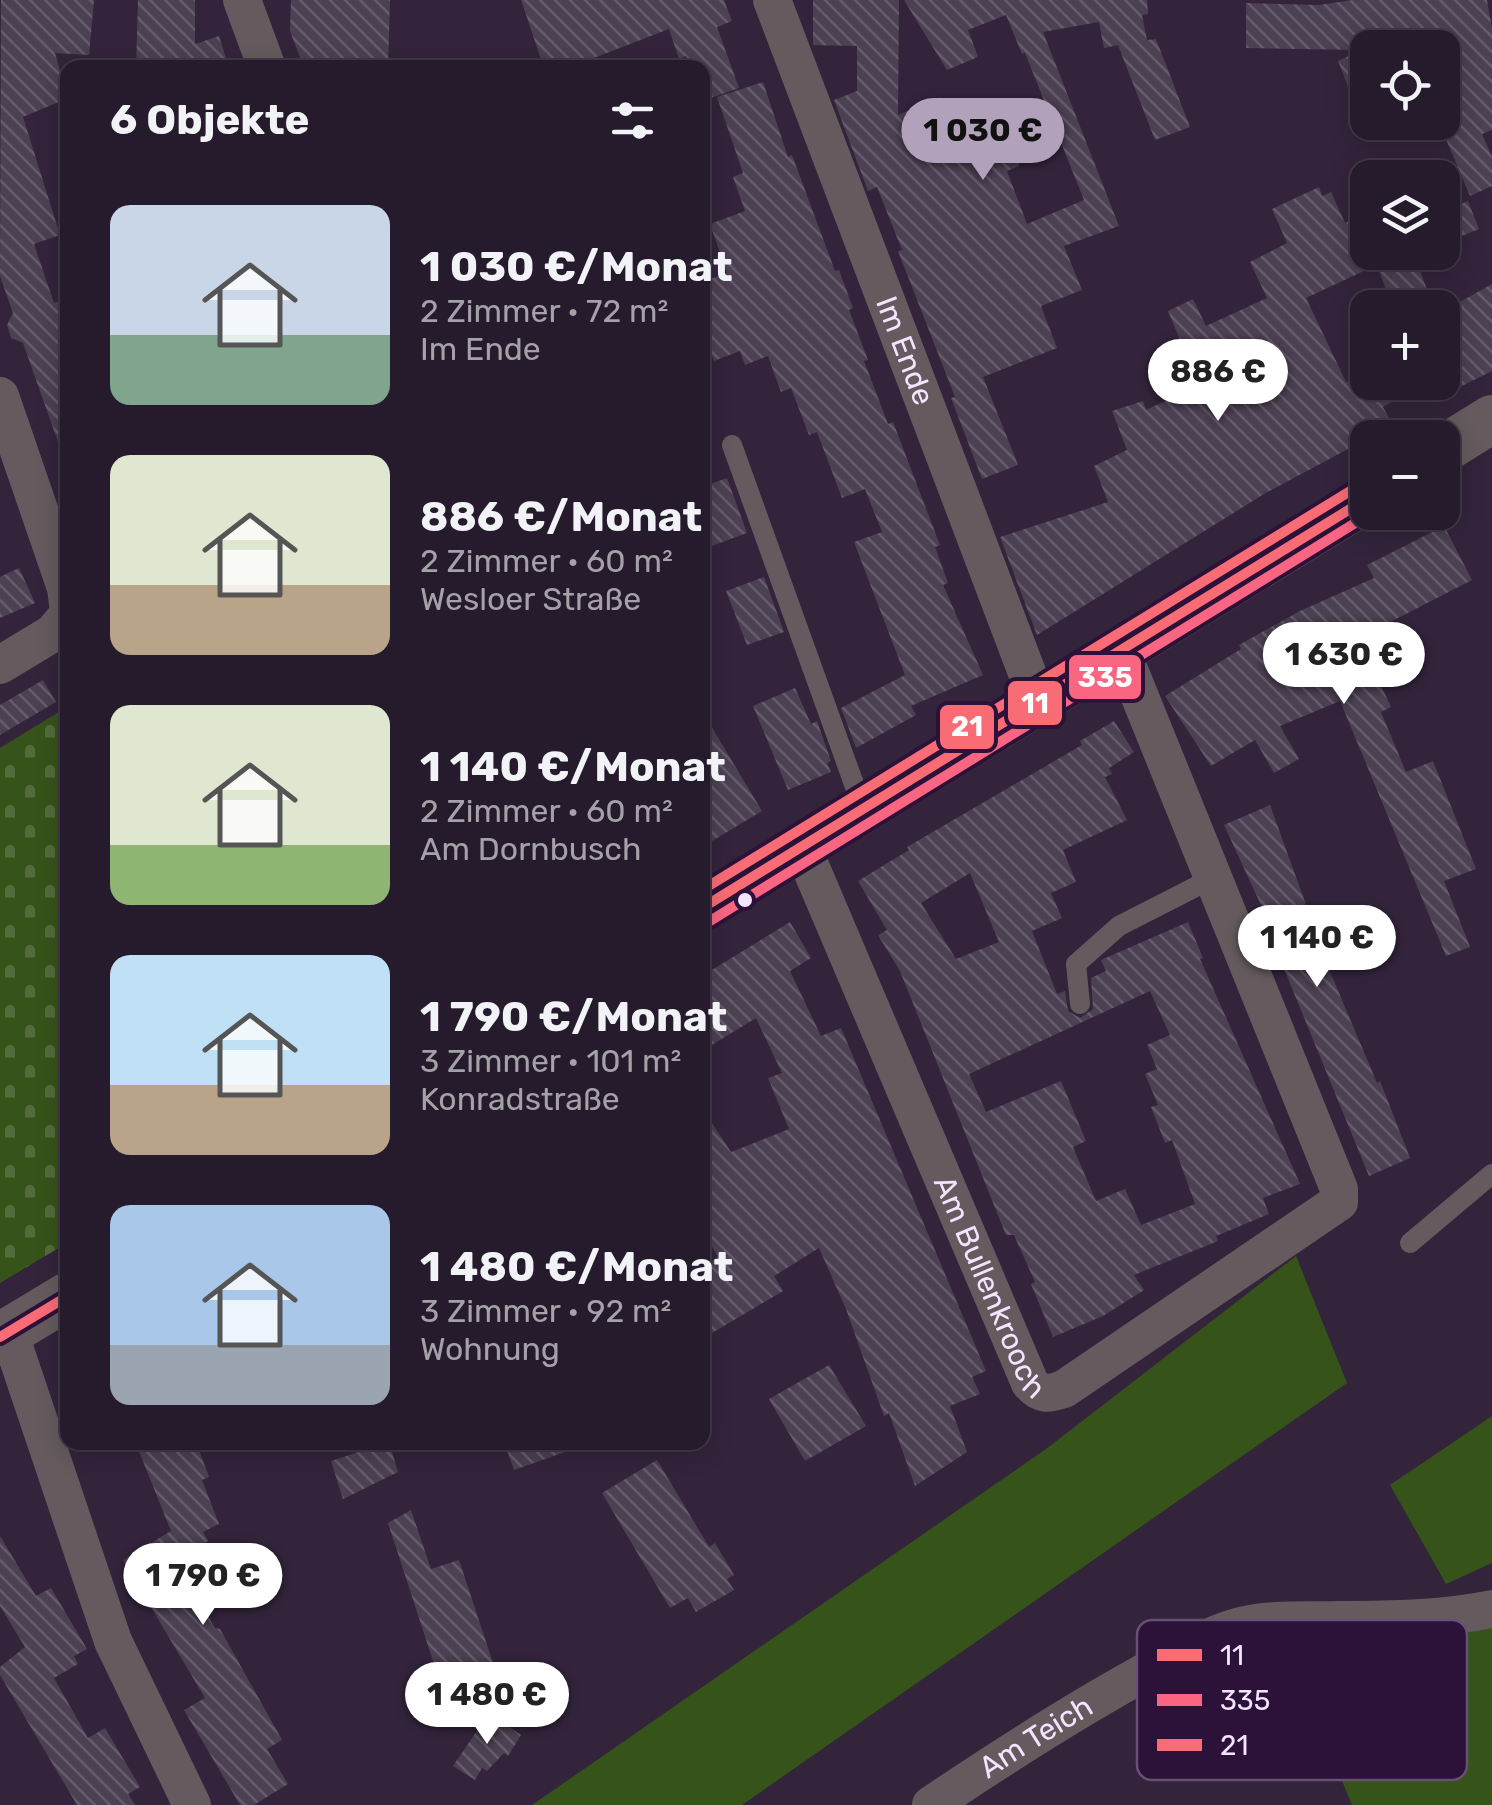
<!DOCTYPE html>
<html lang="de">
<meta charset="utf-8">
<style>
body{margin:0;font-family:Rubik,sans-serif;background:#2e2434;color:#f1f3f6;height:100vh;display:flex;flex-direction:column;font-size:38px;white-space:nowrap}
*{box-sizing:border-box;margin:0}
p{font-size:32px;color:#a4a1a9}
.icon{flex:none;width:55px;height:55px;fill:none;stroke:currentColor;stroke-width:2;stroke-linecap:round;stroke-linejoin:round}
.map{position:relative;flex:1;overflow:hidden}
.drawer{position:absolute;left:60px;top:60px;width:650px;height:1390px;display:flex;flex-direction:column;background:#261b2c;border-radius:20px;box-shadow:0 5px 25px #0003,0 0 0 2px #423948}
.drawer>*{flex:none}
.fabs{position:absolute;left:1350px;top:30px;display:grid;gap:20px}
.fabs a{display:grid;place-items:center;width:110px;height:110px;border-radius:20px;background:#261b2c;box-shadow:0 5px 25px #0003,0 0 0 2px #423948;font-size:50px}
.price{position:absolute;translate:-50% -85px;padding:0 22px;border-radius:35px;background:#fff;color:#222;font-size:32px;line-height:65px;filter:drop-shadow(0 2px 5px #0008)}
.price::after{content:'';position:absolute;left:50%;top:60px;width:30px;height:22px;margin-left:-15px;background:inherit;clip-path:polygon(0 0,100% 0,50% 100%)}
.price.current{background:#b1a1ba;color:#111}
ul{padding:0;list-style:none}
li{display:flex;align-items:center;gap:30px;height:250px;padding:0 50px}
li span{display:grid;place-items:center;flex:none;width:280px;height:200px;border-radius:20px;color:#555}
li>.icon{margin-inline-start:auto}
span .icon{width:120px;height:120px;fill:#fffc;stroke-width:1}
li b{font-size:42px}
h2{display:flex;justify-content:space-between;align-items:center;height:120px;padding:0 50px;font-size:42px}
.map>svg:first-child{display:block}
.green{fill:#36531a}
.cemetery{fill:url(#cemetery-stones)}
.building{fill:url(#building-back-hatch);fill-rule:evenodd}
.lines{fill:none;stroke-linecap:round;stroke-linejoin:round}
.service{stroke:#655b5f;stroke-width:20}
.minor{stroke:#655b5f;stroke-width:38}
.tertiary{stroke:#655b5f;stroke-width:48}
.bus-1-casing{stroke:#2c1139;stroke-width:18}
.bus-2-casing{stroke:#2c1139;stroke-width:18}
.bus-3-casing{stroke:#2c1139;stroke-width:18}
.bus-1{stroke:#f96c76;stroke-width:10}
.bus-2{stroke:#fa6682;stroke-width:10}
.bus-3{stroke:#f96c76;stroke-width:10}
.bus-dot{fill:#f5e4ff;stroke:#2c1139;stroke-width:4}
.labels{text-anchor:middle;stroke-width:10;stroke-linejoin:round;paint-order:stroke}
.street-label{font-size:30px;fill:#f5e4ff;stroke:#2c1139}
.key{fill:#2c1139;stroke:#685074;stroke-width:2.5}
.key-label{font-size:28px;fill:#f5e4ff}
.line-badge{stroke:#2c1139;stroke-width:4}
.badge-label{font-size:28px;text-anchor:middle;font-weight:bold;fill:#fff}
</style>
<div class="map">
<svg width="1492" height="1805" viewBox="0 0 1492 1805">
<defs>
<pattern id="cemetery-stones" width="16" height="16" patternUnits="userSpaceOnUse" patternTransform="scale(2.5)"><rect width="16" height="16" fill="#36531a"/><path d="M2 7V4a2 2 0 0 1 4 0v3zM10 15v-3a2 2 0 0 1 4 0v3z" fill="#546c3c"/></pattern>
<pattern id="building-back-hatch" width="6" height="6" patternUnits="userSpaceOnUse" patternTransform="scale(2.5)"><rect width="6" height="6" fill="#4c4053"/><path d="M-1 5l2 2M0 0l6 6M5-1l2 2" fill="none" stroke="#665b6d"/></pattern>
</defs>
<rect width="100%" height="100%" fill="#33243b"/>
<path class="green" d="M 1296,1256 L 1347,1383 L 742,1805 L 532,1805 L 1046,1449 Z
M 1492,1416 L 1492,1563 L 1446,1584 L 1390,1485 Z
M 1492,1609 L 1492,1805 L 1352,1805 L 1276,1621 Z"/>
<path class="cemetery" d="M 67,707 L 67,1243 L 0,1283 L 0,748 Z"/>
<path class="building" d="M 1,0 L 94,0 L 89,55 L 55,53 L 68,98 L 23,117 L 60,235 L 34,244 L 54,303 L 68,299 L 68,459 L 64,459 L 23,343 L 11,338 L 7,325 L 13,313 L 0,276 Z
M 138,0 L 195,0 L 195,44 L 219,36 L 229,68 L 136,68 Z
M 291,0 L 390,0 L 388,68 L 304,68 L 290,31 Z
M 521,0 L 724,0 L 732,21 L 717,27 L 739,88 L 702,101 L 702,68 L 690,68 L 686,56 L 679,59 L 669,29 L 568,68 L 544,68 Z
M 813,0 L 899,0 L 898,115 L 941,97 L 957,137 L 1003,124 L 1019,166 L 1007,171 L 1027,224 L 1084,200 L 1025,53 L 1022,54 L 1006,15 L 968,30 L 978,57 L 947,70 L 904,0 L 1147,0 L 1148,14 L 1142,15 L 1147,40 L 1156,39 L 1190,127 L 1155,140 L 1118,45 L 1104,48 L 1099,22 L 1043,32 L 1119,226 L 1064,246 L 1082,290 L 1041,306 L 1057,348 L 983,377 L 1018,465 L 982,479 L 951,398 L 955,397 L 898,251 L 902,250 L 877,187 L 868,191 L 834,100 L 857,91 L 857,46 L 813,45 Z
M 1353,0 L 1487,0 L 1492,28 L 1492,130 L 1482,134 L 1492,157 L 1492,186 L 1470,196 L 1442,130 L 1442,48 L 1368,48 L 1366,132 L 1338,61 L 1361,50 L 1246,48 L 1246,3 L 1319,5 Z
M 763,82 L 788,157 L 792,155 L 835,271 L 839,270 L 853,308 L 849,310 L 868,360 L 864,361 L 888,424 L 893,422 L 940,545 L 935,547 L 948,583 L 943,585 L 983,675 L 911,706 L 916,715 L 856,748 L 841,708 L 905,675 L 854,542 L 882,532 L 865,489 L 842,498 L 817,432 L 809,435 L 791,388 L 781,392 L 768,356 L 745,365 L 740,351 L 714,361 L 702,330 L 702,282 L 727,273 L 710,224 L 745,211 L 733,177 L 743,173 L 717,97 Z
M 1319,187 L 1322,196 L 1331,192 L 1345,223 L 1368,212 L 1368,269 L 1306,298 L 1346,382 L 1425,382 L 1383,407 L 1393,425 L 1264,494 L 1037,635 L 1000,537 L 1108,502 L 1094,466 L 1127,450 L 1112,411 L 1143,401 L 1146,410 L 1199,385 L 1168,311 L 1193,299 L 1206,326 L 1267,298 L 1250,262 L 1287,243 L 1272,209 Z
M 1468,201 L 1479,229 L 1442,244 L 1442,212 Z
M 1372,252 L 1413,252 L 1434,308 L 1393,308 Z
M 1492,284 L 1492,371 L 1442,396 L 1442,312 Z
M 727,478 L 747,533 L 709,547 L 702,528 L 702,487 Z
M 1444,526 L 1472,580 L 1359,638 L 1391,707 L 1381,712 L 1406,772 L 1433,761 L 1476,869 L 1444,881 L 1470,947 L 1446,956 L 1340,701 L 1280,726 L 1299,759 L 1274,773 L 1255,740 L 1211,766 L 1165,696 L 1241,649 L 1239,645 L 1300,611 L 1374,578 L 1367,565 Z
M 19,568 L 35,603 L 0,618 L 0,577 Z
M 764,577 L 784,632 L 747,645 L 726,591 Z
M 43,680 L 56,702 L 0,735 L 0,705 Z
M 795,688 L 811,724 L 817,721 L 831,761 L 827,763 L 831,772 L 788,790 L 753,706 Z
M 702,711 L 762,811 L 702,847 Z
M 1114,721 L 1134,752 L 1109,768 L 1112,774 L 1105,777 L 1127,820 L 1063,850 L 1076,882 L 1051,893 L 1062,918 L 1032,931 L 1057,994 L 1065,991 L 1068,1011 L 1080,1018 L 1093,1009 L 1091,978 L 1106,971 L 1101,960 L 1188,922 L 1203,958 L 1200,959 L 1300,1184 L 1263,1198 L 1269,1214 L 1216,1236 L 1218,1241 L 1134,1275 L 1144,1290 L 1103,1316 L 1053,1337 L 1031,1284 L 1035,1282 L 1014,1235 L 1006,1235 L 900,971 L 878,935 L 887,930 L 858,881 L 909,850 L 907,847 L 1082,745 L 1080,741 ZM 970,873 L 999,942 L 956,959 L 921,903 ZM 1150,991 L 1170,1035 L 1147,1045 L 1157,1069 L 1145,1074 L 1158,1105 L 1151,1107 L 1165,1143 L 1172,1140 L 1195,1204 L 1141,1225 L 1125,1189 L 1096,1201 L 1073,1147 L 1086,1141 L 1061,1081 L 986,1112 L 969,1074 Z
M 1270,805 L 1331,974 L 1377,1083 L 1380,1081 L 1410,1158 L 1369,1176 L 1264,920 L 1267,918 L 1224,825 Z
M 790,922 L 811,958 L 790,971 L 821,1036 L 841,1028 L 986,1371 L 972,1377 L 980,1394 L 950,1406 L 967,1452 L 915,1486 L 889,1413 L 884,1416 L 846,1309 L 819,1248 L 774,1276 L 783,1291 L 702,1339 L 702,1267 L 718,1257 L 702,1230 L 702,1108 L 731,1152 L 789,1129 L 768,1078 L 782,1073 L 756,1018 L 702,1051 L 702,976 Z
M 829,1365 L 866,1426 L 805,1461 L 769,1399 Z
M 154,1442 L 196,1442 L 209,1477 L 202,1480 L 219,1524 L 203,1532 L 208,1541 L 175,1561 L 215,1628 L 220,1629 L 282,1740 L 267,1749 L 288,1784 L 254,1805 L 240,1805 L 184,1710 L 205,1698 L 123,1560 L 171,1531 L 138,1449 Z
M 389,1442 L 398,1472 L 343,1499 L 331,1461 Z
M 504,1442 L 581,1442 L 582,1446 L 514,1470 Z
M 657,1460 L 709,1547 L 715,1543 L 734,1575 L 727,1579 L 734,1590 L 696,1612 L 688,1598 L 670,1608 L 602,1493 Z
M 411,1510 L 431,1569 L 459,1560 L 502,1690 L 448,1707 L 388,1523 Z
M 0,1536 L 36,1596 L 51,1588 L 87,1649 L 74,1656 L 78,1664 L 54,1678 L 88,1738 L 105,1728 L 140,1787 L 128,1794 L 135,1805 L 77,1805 L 0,1675 L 0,1667 L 25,1647 L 0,1606 Z
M 489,1713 L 521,1735 L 508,1756 L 504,1753 L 487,1771 L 482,1768 L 475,1780 L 453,1766 Z"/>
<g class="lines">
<path class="service" d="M 732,445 L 863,809
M 1080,1004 L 1076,964 L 1119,926 L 1213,878
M 1410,1243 L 1492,1174"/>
<g class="minor">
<path d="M 242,0 L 267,68"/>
<path id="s1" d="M 772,0 L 1037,699"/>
<path d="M 0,396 L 66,588 L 68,604"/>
<path d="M 0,665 L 53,633 L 68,615"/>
<path id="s2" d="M 802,847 L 1030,1383 C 1041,1396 1049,1394 1064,1389 L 1339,1202 L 1339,1189 L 1121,650"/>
<path d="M 9,1332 L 113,1641 L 192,1805"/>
<path id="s3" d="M 931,1805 C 1005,1755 1080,1707 1158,1665 C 1185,1650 1212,1633 1241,1626 C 1273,1618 1307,1621 1340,1620 C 1390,1620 1443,1619 1492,1609"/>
</g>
<path class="tertiary" d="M 1442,450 L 1492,419
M 702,908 L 1368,498
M 0,1337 L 68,1296"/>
<g class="bus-1-casing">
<path id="bus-1" d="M 702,908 L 1368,498
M 0,1337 L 68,1296"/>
</g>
<g class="bus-2-casing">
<path id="bus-2" d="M 710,921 L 1373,512"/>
</g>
<g class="bus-3-casing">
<path id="bus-3" d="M 702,890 L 1360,485"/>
</g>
<use href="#bus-1" class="bus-1"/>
<use href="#bus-2" class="bus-2"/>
<use href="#bus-3" class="bus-3"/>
</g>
<circle class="bus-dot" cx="745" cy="900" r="9"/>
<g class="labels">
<g class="street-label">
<text dy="10" stroke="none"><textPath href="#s1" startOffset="375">Im Ende</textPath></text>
<text dy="10" stroke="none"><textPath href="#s2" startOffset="478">Am Bullenkrooch</textPath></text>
<text dy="10" stroke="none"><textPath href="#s3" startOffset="125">Am Teich</textPath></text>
</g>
</g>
<rect x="1137" y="1620" width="330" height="160" rx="15" class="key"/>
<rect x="1157" y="1649" width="45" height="12" fill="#f96c76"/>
<rect x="1157" y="1694" width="45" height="12" fill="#fa6682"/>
<rect x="1157" y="1739" width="45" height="12" fill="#f96c76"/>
<g class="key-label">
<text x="1220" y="1665">11</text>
<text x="1220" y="1710">335</text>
<text x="1220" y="1755">21</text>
</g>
<g class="line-badge">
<rect x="1067" y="653" width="76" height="48" rx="10" fill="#fa6682"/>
<rect x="1006" y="679" width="58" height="48" rx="10" fill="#f96c76"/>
<rect x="938" y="703" width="58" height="48" rx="10" fill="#f96c76"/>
</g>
<g class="badge-label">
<text x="1105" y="687">335</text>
<text x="1035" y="713">11</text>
<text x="967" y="736">21</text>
</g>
</svg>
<div class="fabs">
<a><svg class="icon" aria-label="locate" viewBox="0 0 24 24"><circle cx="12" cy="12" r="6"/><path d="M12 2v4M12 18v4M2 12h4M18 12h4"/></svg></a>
<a><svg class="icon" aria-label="layers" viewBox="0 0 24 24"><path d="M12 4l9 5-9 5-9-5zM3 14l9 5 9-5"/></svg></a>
<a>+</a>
<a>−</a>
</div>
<b class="price current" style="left:983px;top:183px">1 030 €</b>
<b class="price" style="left:1218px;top:424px">886 €</b>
<b class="price" style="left:1344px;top:707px">1 630 €</b>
<b class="price" style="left:1317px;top:990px">1 140 €</b>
<b class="price" style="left:203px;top:1628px">1 790 €</b>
<b class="price" style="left:487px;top:1747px">1 480 €</b>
<section class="drawer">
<h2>6 Objekte<svg class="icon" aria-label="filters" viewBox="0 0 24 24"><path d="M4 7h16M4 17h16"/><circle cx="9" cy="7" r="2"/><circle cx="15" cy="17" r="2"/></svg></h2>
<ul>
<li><span style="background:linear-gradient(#c9d6e8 65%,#7fa58c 0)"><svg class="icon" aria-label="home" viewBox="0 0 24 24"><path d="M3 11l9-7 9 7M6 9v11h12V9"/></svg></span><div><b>1 030 €/Monat</b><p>2 Zimmer · 72 m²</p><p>Im Ende</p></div></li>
<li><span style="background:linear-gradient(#dfe7d0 65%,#b9a48a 0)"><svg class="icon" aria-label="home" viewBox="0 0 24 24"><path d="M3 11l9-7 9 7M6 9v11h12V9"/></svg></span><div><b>886 €/Monat</b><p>2 Zimmer · 60 m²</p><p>Wesloer Straße</p></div></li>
<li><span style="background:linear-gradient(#dfe7d0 70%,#8fb573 0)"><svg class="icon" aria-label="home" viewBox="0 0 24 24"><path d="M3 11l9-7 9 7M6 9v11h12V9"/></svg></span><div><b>1 140 €/Monat</b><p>2 Zimmer · 60 m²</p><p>Am Dornbusch</p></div></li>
<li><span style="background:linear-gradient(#bfe0f5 65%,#b9a48a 0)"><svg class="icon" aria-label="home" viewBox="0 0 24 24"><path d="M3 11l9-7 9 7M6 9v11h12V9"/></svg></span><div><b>1 790 €/Monat</b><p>3 Zimmer · 101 m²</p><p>Konradstraße</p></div></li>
<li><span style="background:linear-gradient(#a9c7e8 70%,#9aa5b1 0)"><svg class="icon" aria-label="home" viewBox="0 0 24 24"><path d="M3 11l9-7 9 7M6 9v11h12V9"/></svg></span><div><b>1 480 €/Monat</b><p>3 Zimmer · 92 m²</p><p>Wohnung</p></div></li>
</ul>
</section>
</div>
